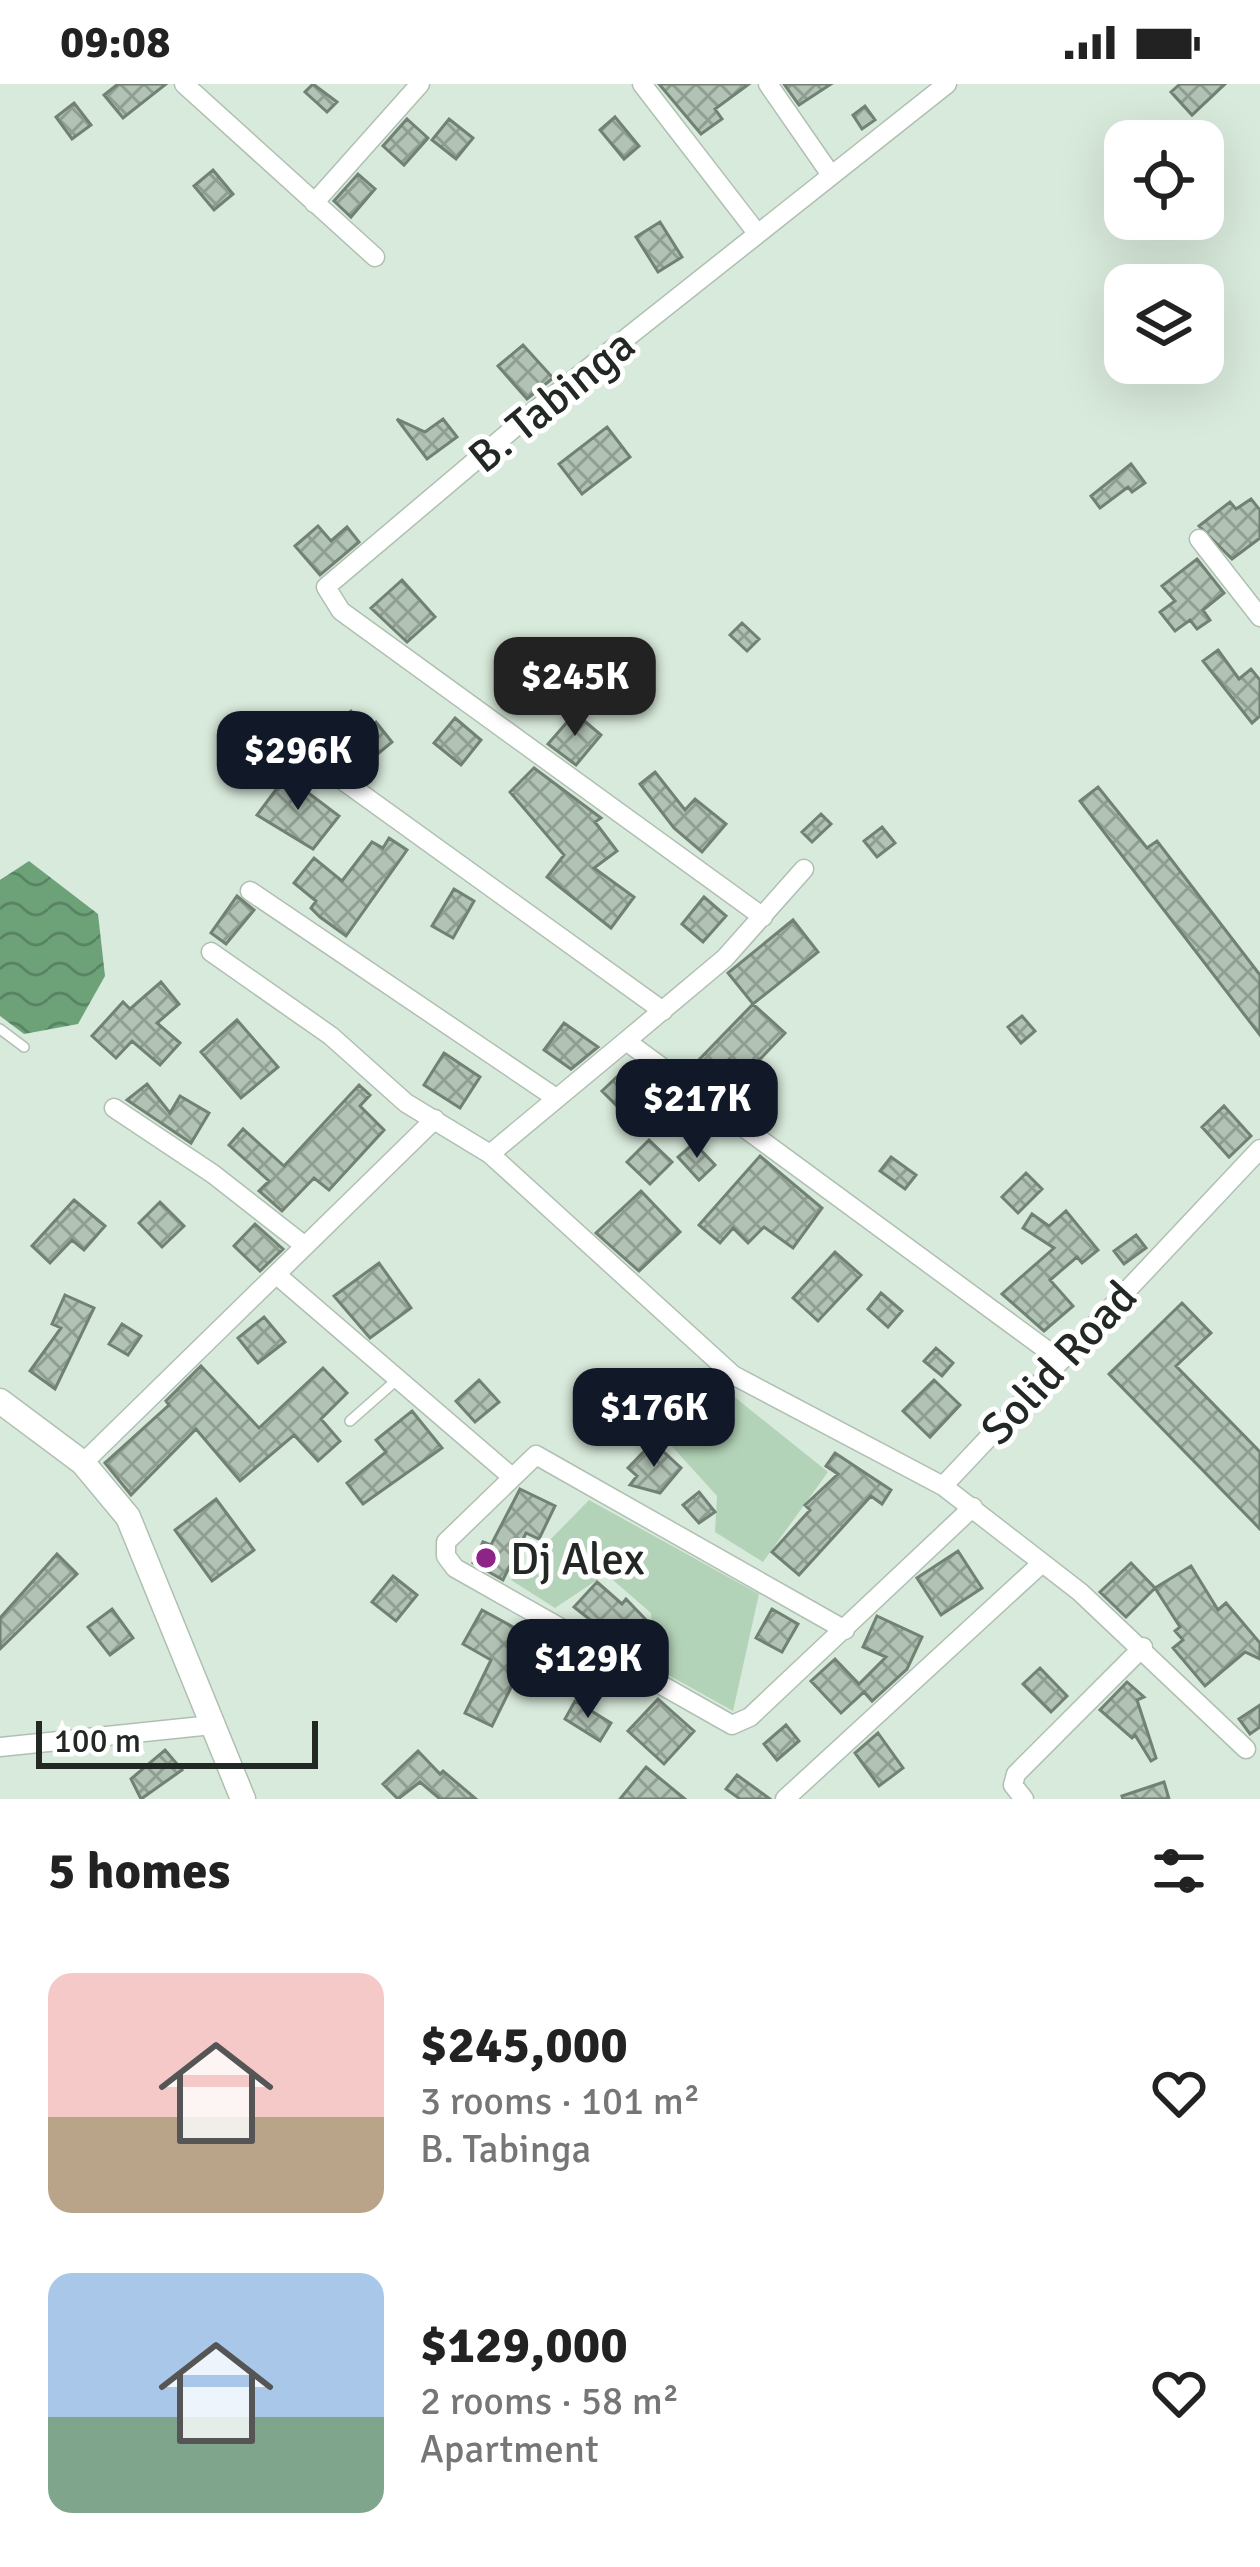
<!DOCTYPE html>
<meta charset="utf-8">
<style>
body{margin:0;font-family:Signika,sans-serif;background:#f6f6f6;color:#222;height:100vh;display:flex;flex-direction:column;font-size:45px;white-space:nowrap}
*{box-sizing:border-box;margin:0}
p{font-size:39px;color:#767676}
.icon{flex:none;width:66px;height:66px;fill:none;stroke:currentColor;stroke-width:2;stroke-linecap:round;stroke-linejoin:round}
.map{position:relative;height:1715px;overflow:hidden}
.sheet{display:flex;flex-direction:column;background:#fff;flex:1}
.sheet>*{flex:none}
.controls{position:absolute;left:1104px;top:36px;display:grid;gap:24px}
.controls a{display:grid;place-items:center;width:120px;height:120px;border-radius:24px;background:#fff;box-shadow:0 12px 48px #0002;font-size:60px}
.scale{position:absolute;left:36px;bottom:30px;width:282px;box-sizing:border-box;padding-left:12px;border:6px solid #222823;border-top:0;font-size:33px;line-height:42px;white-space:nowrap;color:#222823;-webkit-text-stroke:9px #fff;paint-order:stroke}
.price{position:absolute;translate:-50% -102px;padding:0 27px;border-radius:24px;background:#111827;color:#fff;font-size:39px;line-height:78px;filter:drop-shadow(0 3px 6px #0008)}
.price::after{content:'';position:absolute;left:50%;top:72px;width:36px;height:27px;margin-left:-18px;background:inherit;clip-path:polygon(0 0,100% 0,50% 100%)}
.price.on{background:#222;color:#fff}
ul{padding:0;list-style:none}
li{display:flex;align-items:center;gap:36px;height:300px;padding:0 48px}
li span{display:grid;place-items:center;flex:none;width:336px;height:240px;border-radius:24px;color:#555}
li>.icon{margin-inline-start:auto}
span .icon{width:144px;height:144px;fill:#fffc;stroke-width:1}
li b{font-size:51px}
h2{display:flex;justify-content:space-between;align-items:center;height:144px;padding:0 48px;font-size:51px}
.status{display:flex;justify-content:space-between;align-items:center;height:84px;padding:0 60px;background:#fff;direction:ltr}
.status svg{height:33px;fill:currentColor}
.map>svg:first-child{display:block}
.grass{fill:#b3d3b8}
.water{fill:url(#water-waves)}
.building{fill:url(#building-cross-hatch);stroke:#718174;stroke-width:3}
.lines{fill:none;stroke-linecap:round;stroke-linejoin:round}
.service-casing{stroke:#afc0b2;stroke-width:12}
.minor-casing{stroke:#afc0b2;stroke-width:21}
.tertiary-casing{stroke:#afc0b2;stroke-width:27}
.service{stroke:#fff;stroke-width:9}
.minor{stroke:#fff;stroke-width:18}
.tertiary{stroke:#fff;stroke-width:24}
.poi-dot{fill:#8e2388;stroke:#fff;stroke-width:4.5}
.labels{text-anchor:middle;stroke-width:10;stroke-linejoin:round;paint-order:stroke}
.street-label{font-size:45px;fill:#222823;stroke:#fff}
.poi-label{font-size:45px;fill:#222823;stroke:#fff;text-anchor:start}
</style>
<div class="status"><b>09:08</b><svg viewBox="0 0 49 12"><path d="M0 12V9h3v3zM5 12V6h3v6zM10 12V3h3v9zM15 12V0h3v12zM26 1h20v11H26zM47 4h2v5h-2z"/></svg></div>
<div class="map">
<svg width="1260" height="1715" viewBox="0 0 1260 1715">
<defs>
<pattern id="water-waves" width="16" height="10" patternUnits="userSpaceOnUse" patternTransform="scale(3)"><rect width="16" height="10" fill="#6da279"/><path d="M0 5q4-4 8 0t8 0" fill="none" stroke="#598463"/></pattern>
<pattern id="building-cross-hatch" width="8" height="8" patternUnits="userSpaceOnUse" patternTransform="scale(3)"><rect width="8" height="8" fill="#b1c3b4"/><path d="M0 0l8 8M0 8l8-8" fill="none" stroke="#909e92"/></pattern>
</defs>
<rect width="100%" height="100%" fill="#d8eadb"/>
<path class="grass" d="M 712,1295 L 828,1388 L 763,1478 L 715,1448 L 717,1412 L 659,1348 Z
M 589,1416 L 759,1510 L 733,1627 L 654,1583 L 651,1529 L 606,1490 L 555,1524 L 511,1496 Z"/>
<path class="water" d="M 29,777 L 98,830 L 105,892 L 78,940 L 24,950 L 0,932 L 0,796 Z"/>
<path class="building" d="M 118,0 L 166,0 L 123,34 L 104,11 Z
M 313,0 L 337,18 L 327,28 L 305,8 Z
M 659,0 L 749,0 L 715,25 L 722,35 L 701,50 Z
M 784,0 L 831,0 L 799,21 Z
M 1180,0 L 1225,0 L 1192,31 L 1171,8 Z
M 74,19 L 91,41 L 72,55 L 56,33 Z
M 865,22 L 875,36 L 862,45 L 853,31 Z
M 615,33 L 639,62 L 624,75 L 600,46 Z
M 407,35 L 428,54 L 404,81 L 383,62 Z
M 449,35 L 473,54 L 456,75 L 432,56 Z
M 213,86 L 233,110 L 214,126 L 194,102 Z
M 358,90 L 375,105 L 351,133 L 334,117 Z
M 660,138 L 682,173 L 658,188 L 636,153 Z
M 523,261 L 553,294 L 527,315 L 498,282 Z
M 397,335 L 425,348 L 443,335 L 457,353 L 427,375 Z
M 607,343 L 630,373 L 582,410 L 559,380 Z
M 1131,380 L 1145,399 L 1132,408 L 1128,403 L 1100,424 L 1091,412 Z
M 1251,415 L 1260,426 L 1260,454 L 1232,475 L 1199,442 L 1230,418 L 1236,425 Z
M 318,442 L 331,457 L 347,443 L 359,458 L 320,491 L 295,462 Z
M 1197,475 L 1224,509 L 1203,526 L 1210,536 L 1197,545 L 1190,536 L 1175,547 L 1160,528 L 1175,517 L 1162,502 Z
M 402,496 L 435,533 L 407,558 L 371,524 Z
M 742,539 L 759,555 L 747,567 L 730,551 Z
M 1218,566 L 1239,595 L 1251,585 L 1260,596 L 1260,632 L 1252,639 L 1203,577 Z
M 351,627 L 366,646 L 376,638 L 392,658 L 356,688 L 337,664 L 329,670 L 312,655 Z
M 575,629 L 601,651 L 576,681 L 548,660 Z
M 455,634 L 481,656 L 461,681 L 434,659 Z
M 279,643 L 293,662 L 266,683 L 240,655 L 253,644 L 262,656 Z
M 534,684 L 601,734 L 595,738 L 617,767 L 594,784 L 634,813 L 611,844 L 547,793 L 564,771 L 510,708 Z
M 655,688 L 685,726 L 695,715 L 726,740 L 702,768 L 674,744 L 640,700 Z
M 286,692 L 339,732 L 313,765 L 257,731 Z
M 1098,703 L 1147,764 L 1157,757 L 1260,891 L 1260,951 L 1080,717 Z
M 821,730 L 831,740 L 812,758 L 802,748 Z
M 882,743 L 895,759 L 877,773 L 864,757 Z
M 389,754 L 407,766 L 346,852 L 320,833 L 311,824 L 316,817 L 294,799 L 314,774 L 342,797 L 372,758 L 383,764 Z
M 454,805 L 474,817 L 453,854 L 432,842 Z
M 237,812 L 254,826 L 226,860 L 211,849 Z
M 704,813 L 726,832 L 703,858 L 682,840 Z
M 793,836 L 818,868 L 753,920 L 728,889 Z
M 161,898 L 179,920 L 157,939 L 180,959 L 160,981 L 132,957 L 116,974 L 92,952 L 123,918 L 130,925 Z
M 753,920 L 785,949 L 745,991 L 729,976 L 708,1000 L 689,986 Z
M 1022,932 L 1035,947 L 1021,959 L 1008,943 Z
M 237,936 L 278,983 L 241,1014 L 201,968 Z
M 564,939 L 598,963 L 571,985 L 544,966 Z
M 444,969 L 480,993 L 460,1024 L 424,1001 Z
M 623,987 L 658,1023 L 638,1043 L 602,1007 Z
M 147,1000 L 170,1029 L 180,1012 L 209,1029 L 191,1059 L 127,1016 Z
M 359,1001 L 370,1011 L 360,1022 L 384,1046 L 329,1106 L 314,1094 L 282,1127 L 259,1107 L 269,1097 L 229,1061 L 243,1045 L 284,1082 Z
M 1224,1022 L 1251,1052 L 1229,1073 L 1202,1043 Z
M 649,1056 L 672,1078 L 650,1100 L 627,1078 Z
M 694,1059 L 715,1081 L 699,1096 L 678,1073 Z
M 760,1072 L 822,1124 L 793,1164 L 764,1143 L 748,1159 L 733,1144 L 720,1159 L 699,1141 Z
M 891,1073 L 916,1091 L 905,1105 L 880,1087 Z
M 1026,1089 L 1042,1105 L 1018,1129 L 1002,1113 Z
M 641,1107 L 680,1148 L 639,1187 L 596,1149 Z
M 74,1116 L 105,1142 L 84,1166 L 72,1156 L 50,1179 L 32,1162 Z
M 160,1118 L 184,1142 L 162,1163 L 139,1139 Z
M 1066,1127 L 1098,1166 L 1082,1179 L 1077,1173 L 1050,1196 L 1073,1222 L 1044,1247 L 1002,1210 L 1054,1164 L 1023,1144 L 1032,1130 L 1049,1142 Z
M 255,1140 L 283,1165 L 260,1187 L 234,1162 Z
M 1136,1151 L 1146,1164 L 1124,1180 L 1114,1167 Z
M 835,1168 L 861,1191 L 818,1237 L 793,1214 Z
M 379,1179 L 411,1224 L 370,1254 L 334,1212 Z
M 881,1209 L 902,1227 L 888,1243 L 868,1225 Z
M 65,1211 L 94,1224 L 55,1305 L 30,1287 L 61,1244 L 52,1240 Z
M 1182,1219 L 1211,1249 L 1176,1282 L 1260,1368 L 1260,1445 L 1109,1290 Z
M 264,1233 L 285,1258 L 258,1279 L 238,1254 Z
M 122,1240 L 141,1252 L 128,1271 L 109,1260 Z
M 936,1264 L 953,1279 L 942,1292 L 924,1277 Z
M 201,1282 L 259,1344 L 323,1284 L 347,1309 L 321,1335 L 340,1357 L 318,1377 L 294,1351 L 240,1397 L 196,1345 L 131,1411 L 105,1379 L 169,1321 L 166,1317 Z
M 479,1296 L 499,1318 L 475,1338 L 456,1317 Z
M 934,1296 L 960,1321 L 930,1353 L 903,1327 Z
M 412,1327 L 442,1364 L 363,1420 L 347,1399 L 386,1368 L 376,1356 Z
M 653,1358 L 681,1384 L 660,1409 L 630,1401 L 637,1392 L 628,1384 Z
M 835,1369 L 891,1406 L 882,1420 L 871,1412 L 799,1491 L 772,1468 L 810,1426 L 805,1421 L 838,1390 L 826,1382 Z
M 520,1405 L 555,1422 L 539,1455 L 526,1449 L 503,1496 L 473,1479 L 483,1458 L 491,1461 Z
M 699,1408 L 715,1428 L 699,1439 L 683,1421 Z
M 216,1415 L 254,1466 L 212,1497 L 175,1446 Z
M 958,1467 L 982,1504 L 941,1531 L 917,1494 Z
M 57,1470 L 77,1490 L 0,1565 L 0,1534 Z
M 1131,1479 L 1155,1504 L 1126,1533 L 1100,1508 Z
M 1191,1482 L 1218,1526 L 1226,1519 L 1260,1559 L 1260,1575 L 1245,1568 L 1205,1602 L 1173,1564 L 1183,1556 L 1175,1547 L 1180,1543 L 1155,1504 Z
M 393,1492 L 417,1511 L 396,1537 L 372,1518 Z
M 597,1498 L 622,1520 L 626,1515 L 649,1539 L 625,1563 L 574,1523 Z
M 112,1525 L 133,1554 L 110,1571 L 88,1543 Z
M 772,1525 L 798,1540 L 782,1568 L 756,1554 Z
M 482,1526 L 535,1555 L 492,1642 L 465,1629 L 491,1576 L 463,1560 Z
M 877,1532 L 922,1553 L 907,1585 L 872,1617 L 864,1608 L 841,1629 L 811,1597 L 835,1575 L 859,1600 L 886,1573 L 863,1563 Z
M 1040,1584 L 1067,1612 L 1051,1628 L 1023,1600 Z
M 1127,1598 L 1144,1613 L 1137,1616 L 1156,1674 L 1151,1677 L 1135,1651 L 1132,1654 L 1100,1626 Z
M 658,1615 L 694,1647 L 664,1680 L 628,1647 Z
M 575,1617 L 611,1639 L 600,1657 L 565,1635 Z
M 1260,1621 L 1260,1643 L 1250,1650 L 1239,1635 Z
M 786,1641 L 799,1657 L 777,1676 L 764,1660 Z
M 878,1649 L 903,1684 L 879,1702 L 855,1669 Z
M 165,1666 L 182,1686 L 141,1715 L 131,1695 Z
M 418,1667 L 440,1690 L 443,1687 L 476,1715 L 440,1715 L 420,1698 L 398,1715 L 383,1700 Z
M 646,1683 L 685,1715 L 620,1715 Z
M 737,1691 L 770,1715 L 740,1715 L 726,1705 Z
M 1164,1698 L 1169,1715 L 1123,1715 L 1122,1712 Z"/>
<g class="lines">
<g class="service-casing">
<path id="service" d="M 0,945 L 24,963
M 350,1337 L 400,1293"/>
</g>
<g class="minor-casing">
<path id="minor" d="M 184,0 L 375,173
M 642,0 L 757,149
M 768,0 L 831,91
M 314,119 L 420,0
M 1199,455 L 1260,533
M 320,680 L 663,927
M 250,807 L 556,1014
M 763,833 L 341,527 L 326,503 L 533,328 L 947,0
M 211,868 L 331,952 L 406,1019 L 490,1070 L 733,1291 L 943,1402
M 626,957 L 725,874 L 804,785
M 114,1024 L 213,1090 L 305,1162
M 490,1070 L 626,957 L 1059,1275
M 278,1192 L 512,1393
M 83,1379 L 435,1035
M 845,1546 L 536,1371 L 446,1458 L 446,1472 L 455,1484 L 732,1641 L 750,1633 L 973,1423
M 0,1663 L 212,1641
M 1246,1665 L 1080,1508 L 943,1402 L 1260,1065
M 785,1715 L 1042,1479
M 1024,1715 L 1013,1701 L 1016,1690 L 1143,1563"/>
</g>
<g class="tertiary-casing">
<path id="tertiary" d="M 0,1317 L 83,1379 L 128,1433 L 243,1715"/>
</g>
<use href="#service" class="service"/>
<use href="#minor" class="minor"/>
<use href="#tertiary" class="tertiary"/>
</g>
<circle class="poi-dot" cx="486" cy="1474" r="12"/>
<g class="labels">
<g class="street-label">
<text transform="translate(551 316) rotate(-39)" y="16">B. Tabinga</text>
<text transform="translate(1058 1278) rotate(-47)" y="16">Solid Road</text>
</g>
<g class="poi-label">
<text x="510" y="1490">Dj Alex</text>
</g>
</g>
</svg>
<div class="controls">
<a><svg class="icon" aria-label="locate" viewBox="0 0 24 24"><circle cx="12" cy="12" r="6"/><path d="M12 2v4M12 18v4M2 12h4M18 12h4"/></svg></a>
<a><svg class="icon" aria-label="layers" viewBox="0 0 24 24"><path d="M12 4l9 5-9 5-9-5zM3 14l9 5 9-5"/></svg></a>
</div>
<div class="scale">100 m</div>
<b class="price on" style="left:575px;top:655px">$245K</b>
<b class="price" style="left:298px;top:729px">$296K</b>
<b class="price" style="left:697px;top:1077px">$217K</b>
<b class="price" style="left:654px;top:1386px">$176K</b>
<b class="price" style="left:588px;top:1637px">$129K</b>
</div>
<section class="sheet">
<h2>5 homes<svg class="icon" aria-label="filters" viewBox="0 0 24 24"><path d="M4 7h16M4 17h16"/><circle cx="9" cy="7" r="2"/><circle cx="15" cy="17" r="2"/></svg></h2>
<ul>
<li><span style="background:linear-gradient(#f6c9c9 60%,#b9a48a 0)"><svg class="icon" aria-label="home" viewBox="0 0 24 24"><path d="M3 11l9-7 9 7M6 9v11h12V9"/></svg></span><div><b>$245,000</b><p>3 rooms · 101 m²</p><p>B. Tabinga</p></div><svg class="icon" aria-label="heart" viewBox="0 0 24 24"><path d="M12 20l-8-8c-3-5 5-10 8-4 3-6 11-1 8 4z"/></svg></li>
<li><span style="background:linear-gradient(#a9c7e8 60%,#7fa58c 0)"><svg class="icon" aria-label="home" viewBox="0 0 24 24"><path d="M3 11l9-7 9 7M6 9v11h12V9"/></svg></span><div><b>$129,000</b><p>2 rooms · 58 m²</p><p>Apartment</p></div><svg class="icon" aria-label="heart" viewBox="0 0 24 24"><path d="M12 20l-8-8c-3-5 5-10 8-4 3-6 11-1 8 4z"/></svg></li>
</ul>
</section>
